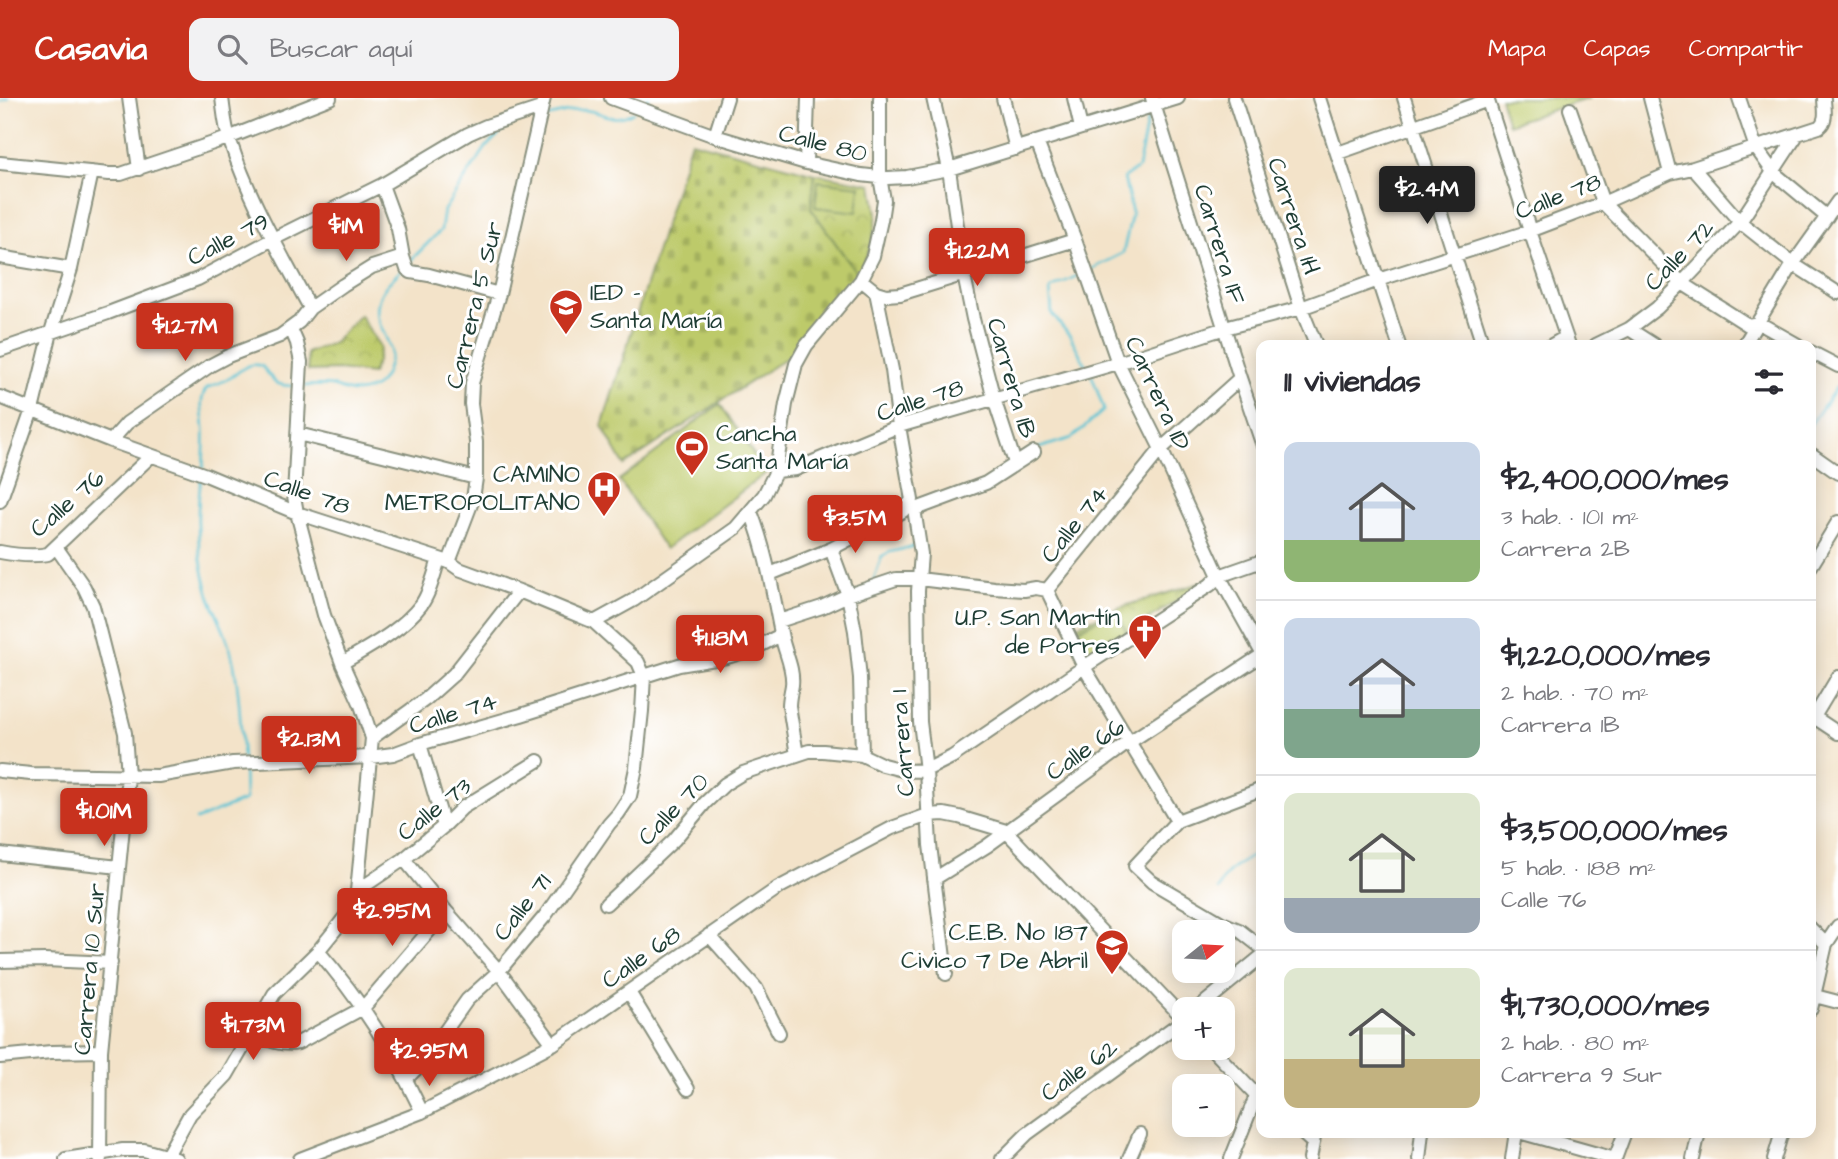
<!DOCTYPE html>
<html lang="es">
<meta charset="utf-8">
<style>
body{margin:0;font-family:"Architects Daughter",sans-serif;background:#f2f2f3;color:#2b2b33;height:100vh;display:flex;flex-direction:column;font-size:26px;white-space:nowrap}
*{box-sizing:border-box;margin:0}
p{font-size:23px;color:#7c7c81}
.icon{flex:none;width:38px;height:38px;fill:none;stroke:currentColor;stroke-width:2;stroke-linecap:round;stroke-linejoin:round}
.map{position:relative;flex:1;overflow:hidden}
.sheet{position:absolute;left:1256px;top:242px;width:560px;height:798px;display:flex;flex-direction:column;background:#fff;border-radius:14px;box-shadow:0 4px 18px #0003}
.sheet>*{flex:none}
.needle{width:46px;rotate:72deg}
.buttons{position:absolute;left:1172px;top:822px;display:grid;gap:14px}
.buttons a{display:grid;place-items:center;width:63px;height:63px;border-radius:14px;background:#fff;box-shadow:0 4px 18px #0003;font-size:35px}
.price{position:absolute;translate:-50% -60px;padding:0 16px;border-radius:7px;background:#c8321e;color:#fff;font-size:23px;line-height:46px;filter:drop-shadow(0 2px 4px #0008)}
.price::after{content:'';position:absolute;left:50%;top:42px;width:21px;height:16px;margin-left:-10px;background:inherit;clip-path:polygon(0 0,100% 0,50% 100%)}
.price.selected{background:#222;color:#fff}
ul{padding:0;list-style:none}
li{display:flex;align-items:center;gap:21px;height:175px;padding:0 28px}
li+li{border-top:2px solid #e1e1e2}
li span{display:grid;place-items:center;flex:none;width:196px;height:140px;border-radius:14px;color:#555}
li>.icon{margin-inline-start:auto}
span .icon{width:84px;height:84px;fill:#fffc;stroke-width:1}
li b{font-size:30px}
h2{display:flex;justify-content:space-between;align-items:center;height:84px;padding:0 28px;font-size:30px}
header{display:flex;align-items:center;gap:42px;box-sizing:border-box;height:98px;padding:0 35px;background:#c8321e;color:#fff}
header strong{font-size:33px}
nav{display:flex;gap:38px;margin-inline-start:auto;font-size:24px}
.search{width:490px;height:63px;background:#f2f2f3;display:flex;align-items:center;gap:18px;box-sizing:border-box;padding:0 24px;border-radius:14px;color:#7c7c81;font-size:26px}
.map>svg:first-child{display:block}
.cemetery{fill:url(#cemetery-stones);stroke:#6e8450;stroke-width:2}
.park{fill:url(#park-crowns);stroke:#6e8450;stroke-width:2}
.garden{fill:#bdca6b;stroke:#6e8450;stroke-width:2}
.lines{fill:none;stroke-linecap:round;stroke-linejoin:round}
.stream{stroke:#59c3d4;stroke-width:2.5}
.minor-casing{stroke:#89907e;stroke-width:16}
.minor{stroke:#fff;stroke-width:12}
.labels{text-anchor:middle;stroke-width:6;stroke-linejoin:round;paint-order:stroke}
.street-label{font-size:24px;fill:#1f3d34;stroke:#fff}
.poi-label{font-size:24px;fill:#1f3d34;stroke:#fff;text-anchor:end}
</style>
<header>
<strong>Casavia</strong>
<div class="search"><svg class="icon" aria-label="search" viewBox="0 0 24 24"><circle cx="10" cy="10" r="6"/><path d="M15 15l6 6"/></svg>Buscar aquí</div>
<nav><a>Mapa</a><a>Capas</a><a>Compartir</a></nav>
</header>
<div class="map">
<svg width="1838" height="1061" viewBox="0 0 1838 1061">
<defs>
<pattern id="cemetery-stones" width="16" height="16" patternUnits="userSpaceOnUse" patternTransform="scale(1.75)"><rect width="16" height="16" fill="#bdca6b"/><path d="M2 7V4a2 2 0 0 1 4 0v3zM10 15v-3a2 2 0 0 1 4 0v3z" fill="#a2ae5d"/></pattern>
<pattern id="park-crowns" width="20" height="18" patternUnits="userSpaceOnUse" patternTransform="scale(1.75)"><rect width="20" height="18" fill="#bdca6b"/><path d="M2 6a3 3 0 1 1 6 0M12 15a3 3 0 1 1 6 0" fill="none" stroke="#a2ae5d"/></pattern>
</defs>
<rect width="100%" height="100%" fill="#fff"/>
<filter id="ink" filterUnits="userSpaceOnUse"><feTurbulence type="fractalNoise" baseFrequency=".0143" numOctaves="2"/><feDisplacementMap in="SourceGraphic" scale="14" xChannelSelector="R" yChannelSelector="G"/><feConvolveMatrix kernelMatrix="1 2 1 2 8 2 1 2 1" color-interpolation-filters="sRGB"/></filter>
<filter id="wash" filterUnits="userSpaceOnUse"><feTurbulence type="fractalNoise" baseFrequency=".00686" numOctaves="4" result="noise"/><feDisplacementMap in="SourceGraphic" scale="28" xChannelSelector="R" yChannelSelector="G"/><feGaussianBlur stdDeviation="1.57" result="paint"/><feColorMatrix in="noise" values="0 0 0 0 0 0 0 0 0 0 0 0 0 0 0 0 0 1.4 0 .05"/><feComposite in="paint" operator="in"/></filter>
<g filter="url(#wash)">
<rect width="100%" height="100%" fill="#f3e3c9"/>
<path class="cemetery" d="M 691,43 L 815,76 L 811,110 L 858,177 L 792,256 L 624,367 L 602,328 Z"/>
<path class="park" d="M 815,76 L 872,86 L 877,116 L 872,146 L 858,177 L 811,110 Z
M 360,217 L 380,249 L 377,263 L 372,276 L 339,272 L 308,273 L 307,255 L 333,245 Z
M 1207,483 L 1089,560 L 1073,529 L 1118,510 Z"/>
<path class="garden" d="M 1500,0 L 1590,0 L 1508,26 Z
M 818,83 L 860,88 L 857,114 L 815,109 Z
M 720,306 L 766,375 L 665,451 L 619,382 Z
M 1116,512 L 1127,534 L 1088,554 L 1077,532 Z"/>
<g class="lines">
<path class="stream" d="M 0,4 L 8,0
M 640,7 L 648,0
M 545,19 C 557,17 571,12 584,12 C 604,13 612,27 633,14
M 409,164 L 441,132 L 444,112 L 487,48 L 508,27
M 1089,172 L 1123,155 L 1132,115 L 1124,80 L 1138,70 L 1149,13
M 1083,175 L 1050,191 L 1052,216 L 1070,238 L 1087,269
M 305,288 C 313,288 323,286 332,288 C 341,290 348,295 358,294 C 375,292 384,285 388,268 C 390,261 392,254 389,247 C 383,230 373,221 379,201 C 382,189 394,180 402,171
M 1811,326 L 1838,287
M 1036,351 L 1072,340 L 1104,312 L 1092,278
M 203,370 C 204,356 205,342 204,329 C 203,315 198,302 207,290 C 215,287 222,284 230,280 C 241,273 247,263 262,268 C 275,283 272,288 295,288
M 201,380 C 195,420 197,458 209,497 C 216,518 228,537 232,558 C 240,591 240,627 243,660
M 873,484 L 882,458 L 890,454 L 915,448
M 196,722 L 245,702 L 244,667
M 1218,792 C 1224,773 1244,762 1262,753"/>
</g>
</g>
<g filter="url(#ink)">
<g class="lines">
<g class="minor-casing">
<path id="minor" d="M 129,0 L 139,71
M 222,0 C 224,14 225,30 230,43 C 249,101 281,156 310,210
M 611,0 L 715,38 L 806,65 L 861,77 L 888,80 L 907,79 L 949,71 L 1178,0
M 933,0 L 949,71 L 964,177 L 973,221 L 994,301 L 1015,365
M 1003,0 L 1016,51
M 1074,0 L 1081,30
M 1152,0 L 1240,280 L 1262,345
M 1234,0 L 1301,210 L 1316,247
M 1319,0 L 1399,247
M 1404,0 L 1483,247
M 1487,0 L 1530,133 L 1569,247
M 1650,0 L 1670,75
M 1739,0 L 1756,50 L 1774,75 L 1827,119
M 1570,11 L 1603,105 L 1682,185 L 1748,227 L 1759,225 L 1798,247
M 715,38 L 727,0
M 1037,44 L 1075,142 L 1118,265 L 1161,351 L 1219,478 L 1262,555
M 1338,55 L 1488,2
M 0,65 L 109,76 L 121,76 L 228,40 L 330,0
M 806,65 L 808,0
M 1693,70 L 1740,124 L 1793,166 L 1838,195
M 382,87 L 398,131 L 403,159 L 407,171 L 411,174 L 429,177 L 499,196
M 0,159 L 71,171
M 876,194 L 886,197 L 900,196 L 1075,142
M 1629,231 L 1654,247
M 1552,247 L 1566,239
M 1596,247 L 1629,231 L 1657,210 L 1682,185 L 1740,124 L 1797,37
M 1744,247 L 1793,166 L 1838,103
M 0,252 L 108,215 L 198,181 L 273,141 L 382,87 L 468,36 L 486,28 L 541,10
M 1811,254 L 1838,268
M 0,299 L 111,343 L 206,377 L 297,415 L 449,464 L 459,471 L 519,493 L 594,524 L 638,564 L 644,578 L 642,613 L 636,670 L 630,698 L 618,716 L 609,726 L 545,818 L 499,873 L 467,902 L 424,963 L 406,981
M 298,336 L 476,380
M 111,343 L 127,325 L 211,267 L 228,258 L 280,238 L 299,224 L 310,210 L 343,187 L 372,169 L 403,159
M 1811,356 L 1838,375
M 776,373 L 796,371 L 899,328 L 1118,265 L 1225,230 L 1301,210 L 1378,182 L 1530,133 L 1603,105 L 1670,75 L 1693,70 L 1819,29 C 1828,22 1824,10 1824,0
M 0,403 L 32,312 L 51,234 L 71,171 L 92,74
M 751,414 C 767,455 773,497 782,540 C 785,555 794,571 792,587 C 791,594 789,600 789,608 L 797,657
M 56,449 L 84,489 L 93,508 L 125,635 L 128,678 L 101,953 L 100,1061
M 831,451 L 848,497 L 855,533 L 860,580 L 862,657
M 0,454 C 16,457 32,459 48,456 L 151,358
M 449,464 L 473,401 L 476,380 L 476,344 L 471,306 L 472,285 L 499,196 L 544,0
M 1811,468 L 1838,424
M 770,476 L 831,451 L 903,413 L 912,402 L 899,328 L 892,272 L 876,194 L 861,182
M 1047,492 L 1161,351 L 1240,280
M 1047,492 L 1084,569 L 1177,723
M 779,523 L 822,509 L 848,497 L 896,481 L 919,481 L 994,490 L 1024,492 L 1036,490 L 1047,492
M 594,524 L 634,502 L 736,430 L 764,397 L 776,373 L 786,306 L 796,266 L 806,248 L 861,182 L 873,158 L 881,122 L 884,102 L 880,79 L 880,0
M 342,565 C 369,549 401,533 421,507 C 430,495 434,476 439,461
M 1811,617 L 1838,635
M 1811,624 L 1838,579
M 372,640 L 426,601 L 454,576 L 519,493
M 420,646 L 444,728
M 0,673 L 31,676 L 158,678 L 233,665 L 370,659 L 393,656 L 420,646 L 521,617 L 679,567 L 727,559 L 753,551 L 781,537
M 1262,691 L 1177,723 L 1135,768 L 1152,784 L 1220,824 L 1239,832 L 1262,850
M 0,756 L 119,769
M 404,761 L 446,813 L 499,873 L 553,946
M 934,781 L 987,748 L 1128,645 L 1262,557
M 357,793 L 404,761 L 444,728 L 462,710 L 538,663
M 606,806 L 674,742 L 705,705 L 725,686 L 743,675 L 809,653 L 823,653 L 862,657 L 883,667 L 906,673 L 926,672 L 952,659 L 1084,569 L 1210,487 L 1219,478 L 1262,463
M 1811,831 L 1826,846
M 709,837 L 756,890 L 779,935
M 318,853 C 361,902 394,955 422,1014
M 0,863 L 45,862 L 111,865
M 946,876 L 930,747 L 926,672 L 920,624 L 918,493 L 921,456 L 915,417 L 916,411 L 986,385 L 1034,354
M 629,894 L 688,991
M 1811,897 L 1838,904
M 1811,911 L 1826,846 L 1838,828
M 1196,912 L 1262,858
M 251,935 C 268,942 281,948 298,945 L 363,910 L 446,813
M 1211,950 L 1262,1003
M 0,959 L 51,954 L 101,953
M 1301,1034 L 1313,1045
M 1519,1034 L 1615,1061 L 1625,1034
M 66,1061 L 123,1052 L 144,1052 L 176,1061
M 165,1061 L 190,1016 L 227,977 L 274,896 L 318,853 L 335,832 L 352,810 L 357,793 L 372,640 L 361,607 L 342,565 L 324,517 L 297,415 L 294,398 L 301,264 L 297,245 L 291,231
M 300,1061 L 422,1014 L 553,946 L 778,790 L 892,730 L 928,717 L 944,716 L 959,719 L 1006,733 L 1185,922
M 1002,1061 L 1027,1036 L 1185,921
M 1129,1061 L 1140,1036
M 1231,1061 L 1256,998
M 1310,1061 L 1315,1034
M 1419,1061 L 1422,1034
M 1512,1061 L 1516,1034
M 1693,1061 L 1699,1034
M 1774,1061 L 1782,1034"/>
</g>
<use href="#minor" class="minor"/>
</g>
</g>
<defs>
<g id="school-pin" transform="scale(1.75)"><path d="M0 17L-7.5 6A9.5 9.5 0 1 1 7.5 6Z" fill="#c8321e" stroke="#fff"/><path d="M0-5L7-2L0 1L-7-2ZM-4 1L0 2.5L4 1V4Q0 6-4 4Z" fill="#fff"/></g>
<g id="stadium-pin" transform="scale(1.75)"><path d="M0 17L-7.5 6A9.5 9.5 0 1 1 7.5 6Z" fill="#c8321e" stroke="#fff"/><path d="M0-5a6.5 5 0 1 0 0 10a6.5 5 0 1 0 0-10ZM-3.5-1.8h7v3.6h-7Z" fill="#fff"/></g>
<g id="hospital-pin" transform="scale(1.75)"><path d="M0 17L-7.5 6A9.5 9.5 0 1 1 7.5 6Z" fill="#c8321e" stroke="#fff"/><path d="M-5-5h3v3.5h4V-5h3V5h-3V1.5h-4V5h-3Z" fill="#fff"/></g>
<g id="church-pin" transform="scale(1.75)"><path d="M0 17L-7.5 6A9.5 9.5 0 1 1 7.5 6Z" fill="#c8321e" stroke="#fff"/><path d="M-1.2-6h2.4v3.5h3.3v2.4h-3.3V6h-2.4V-.1h-3.3v-2.4h3.3Z" fill="#fff"/></g>
</defs>
<g fill-rule="evenodd">
<use href="#school-pin" x="566" y="208"/>
<use href="#stadium-pin" x="692" y="349"/>
<use href="#hospital-pin" x="604" y="390"/>
<use href="#church-pin" x="1145" y="533"/>
<use href="#school-pin" x="1112" y="848"/>
</g>
<g class="labels">
<g class="street-label">
<text transform="translate(823 45) rotate(14)" y="8">Calle 80</text>
<text transform="translate(1558 98) rotate(-21)" y="8">Calle 78</text>
<text transform="translate(1294 118) rotate(72)" y="8">Carrera 1H</text>
<text transform="translate(228 141) rotate(-27)" y="8">Calle 79</text>
<text transform="translate(1220 146) rotate(73)" y="8">Carrera 1F</text>
<text transform="translate(1679 157) rotate(-46)" y="8">Calle 72</text>
<text transform="translate(474 207) rotate(-76)" y="8">Carrera 5 Sur</text>
<text transform="translate(1012 280) rotate(74)" y="8">Carrera 1B</text>
<text transform="translate(1158 295) rotate(65)" y="8">Carrera 1D</text>
<text transform="translate(920 302) rotate(-18)" y="8">Calle 78</text>
<text transform="translate(307 394) rotate(20)" y="8">Calle 78</text>
<text transform="translate(67 405) rotate(-41)" y="8">Calle 76</text>
<text transform="translate(1074 426) rotate(-51)" y="8">Calle 74</text>
<text transform="translate(453 615) rotate(-17)" y="8">Calle 74</text>
<text transform="translate(902 645) rotate(-94)" y="8">Carrera 1</text>
<text transform="translate(1085 651) rotate(-35)" y="8">Calle 66</text>
<text transform="translate(434 711) rotate(-38)" y="8">Calle 73</text>
<text transform="translate(673 711) rotate(-46)" y="8">Calle 70</text>
<text transform="translate(522 809) rotate(-52)" y="8">Calle 71</text>
<text transform="translate(641 859) rotate(-35)" y="8">Calle 68</text>
<text transform="translate(89 871) rotate(-85)" y="8">Carrera 10 Sur</text>
<text transform="translate(1079 972) rotate(-36)" y="8">Calle 62</text>
</g>
<g class="poi-label">
<text x="590" y="202" text-anchor="start">IED -<tspan x="590" dy="28">Santa María</tspan></text>
<text x="716" y="343" text-anchor="start">Cancha<tspan x="716" dy="28">Santa María</tspan></text>
<text x="580" y="384">CAMINO<tspan x="580" dy="28">METROPOLITANO</tspan></text>
<text x="1120" y="527">U.P. San Martín<tspan x="1120" dy="28">de Porres</tspan></text>
<text x="1088" y="842">C.E.B. No 187<tspan x="1088" dy="28">Civico 7 De Abril</tspan></text>
</g>
</g>
</svg>
<div class="buttons">
<a><svg class="needle" viewBox="-14 -14 28 28"><path d="M0-13l5 13h-10z" fill="#e53935"/><path d="M0 13l5-13h-10z" fill="#7c7c81"/></svg></a>
<a>+</a>
<a>−</a>
</div>
<b class="price selected" style="left:1427px;top:128px">$2.4M</b>
<b class="price" style="left:346px;top:165px">$1M</b>
<b class="price" style="left:977px;top:190px">$1.22M</b>
<b class="price" style="left:185px;top:265px">$1.27M</b>
<b class="price" style="left:855px;top:457px">$3.5M</b>
<b class="price" style="left:720px;top:577px">$1.18M</b>
<b class="price" style="left:309px;top:678px">$2.13M</b>
<b class="price" style="left:104px;top:750px">$1.01M</b>
<b class="price" style="left:392px;top:850px">$2.95M</b>
<b class="price" style="left:253px;top:964px">$1.73M</b>
<b class="price" style="left:429px;top:990px">$2.95M</b>
<section class="sheet">
<h2>11 viviendas<svg class="icon" aria-label="filters" viewBox="0 0 24 24"><path d="M4 7h16M4 17h16"/><circle cx="9" cy="7" r="2"/><circle cx="15" cy="17" r="2"/></svg></h2>
<ul>
<li><span style="background:linear-gradient(#c9d6e8 70%,#8fb573 0)"><svg class="icon" aria-label="home" viewBox="0 0 24 24"><path d="M3 11l9-7 9 7M6 9v11h12V9"/></svg></span><div><b>$2,400,000/mes</b><p>3 hab. · 101 m²</p><p>Carrera 2B</p></div></li>
<li><span style="background:linear-gradient(#c9d6e8 65%,#7fa58c 0)"><svg class="icon" aria-label="home" viewBox="0 0 24 24"><path d="M3 11l9-7 9 7M6 9v11h12V9"/></svg></span><div><b>$1,220,000/mes</b><p>2 hab. · 70 m²</p><p>Carrera 1B</p></div></li>
<li><span style="background:linear-gradient(#dfe7d0 75%,#9aa5b1 0)"><svg class="icon" aria-label="home" viewBox="0 0 24 24"><path d="M3 11l9-7 9 7M6 9v11h12V9"/></svg></span><div><b>$3,500,000/mes</b><p>5 hab. · 188 m²</p><p>Calle 76</p></div></li>
<li><span style="background:linear-gradient(#dfe7d0 65%,#c2b280 0)"><svg class="icon" aria-label="home" viewBox="0 0 24 24"><path d="M3 11l9-7 9 7M6 9v11h12V9"/></svg></span><div><b>$1,730,000/mes</b><p>2 hab. · 80 m²</p><p>Carrera 9 Sur</p></div></li>
</ul>
</section>
</div>
